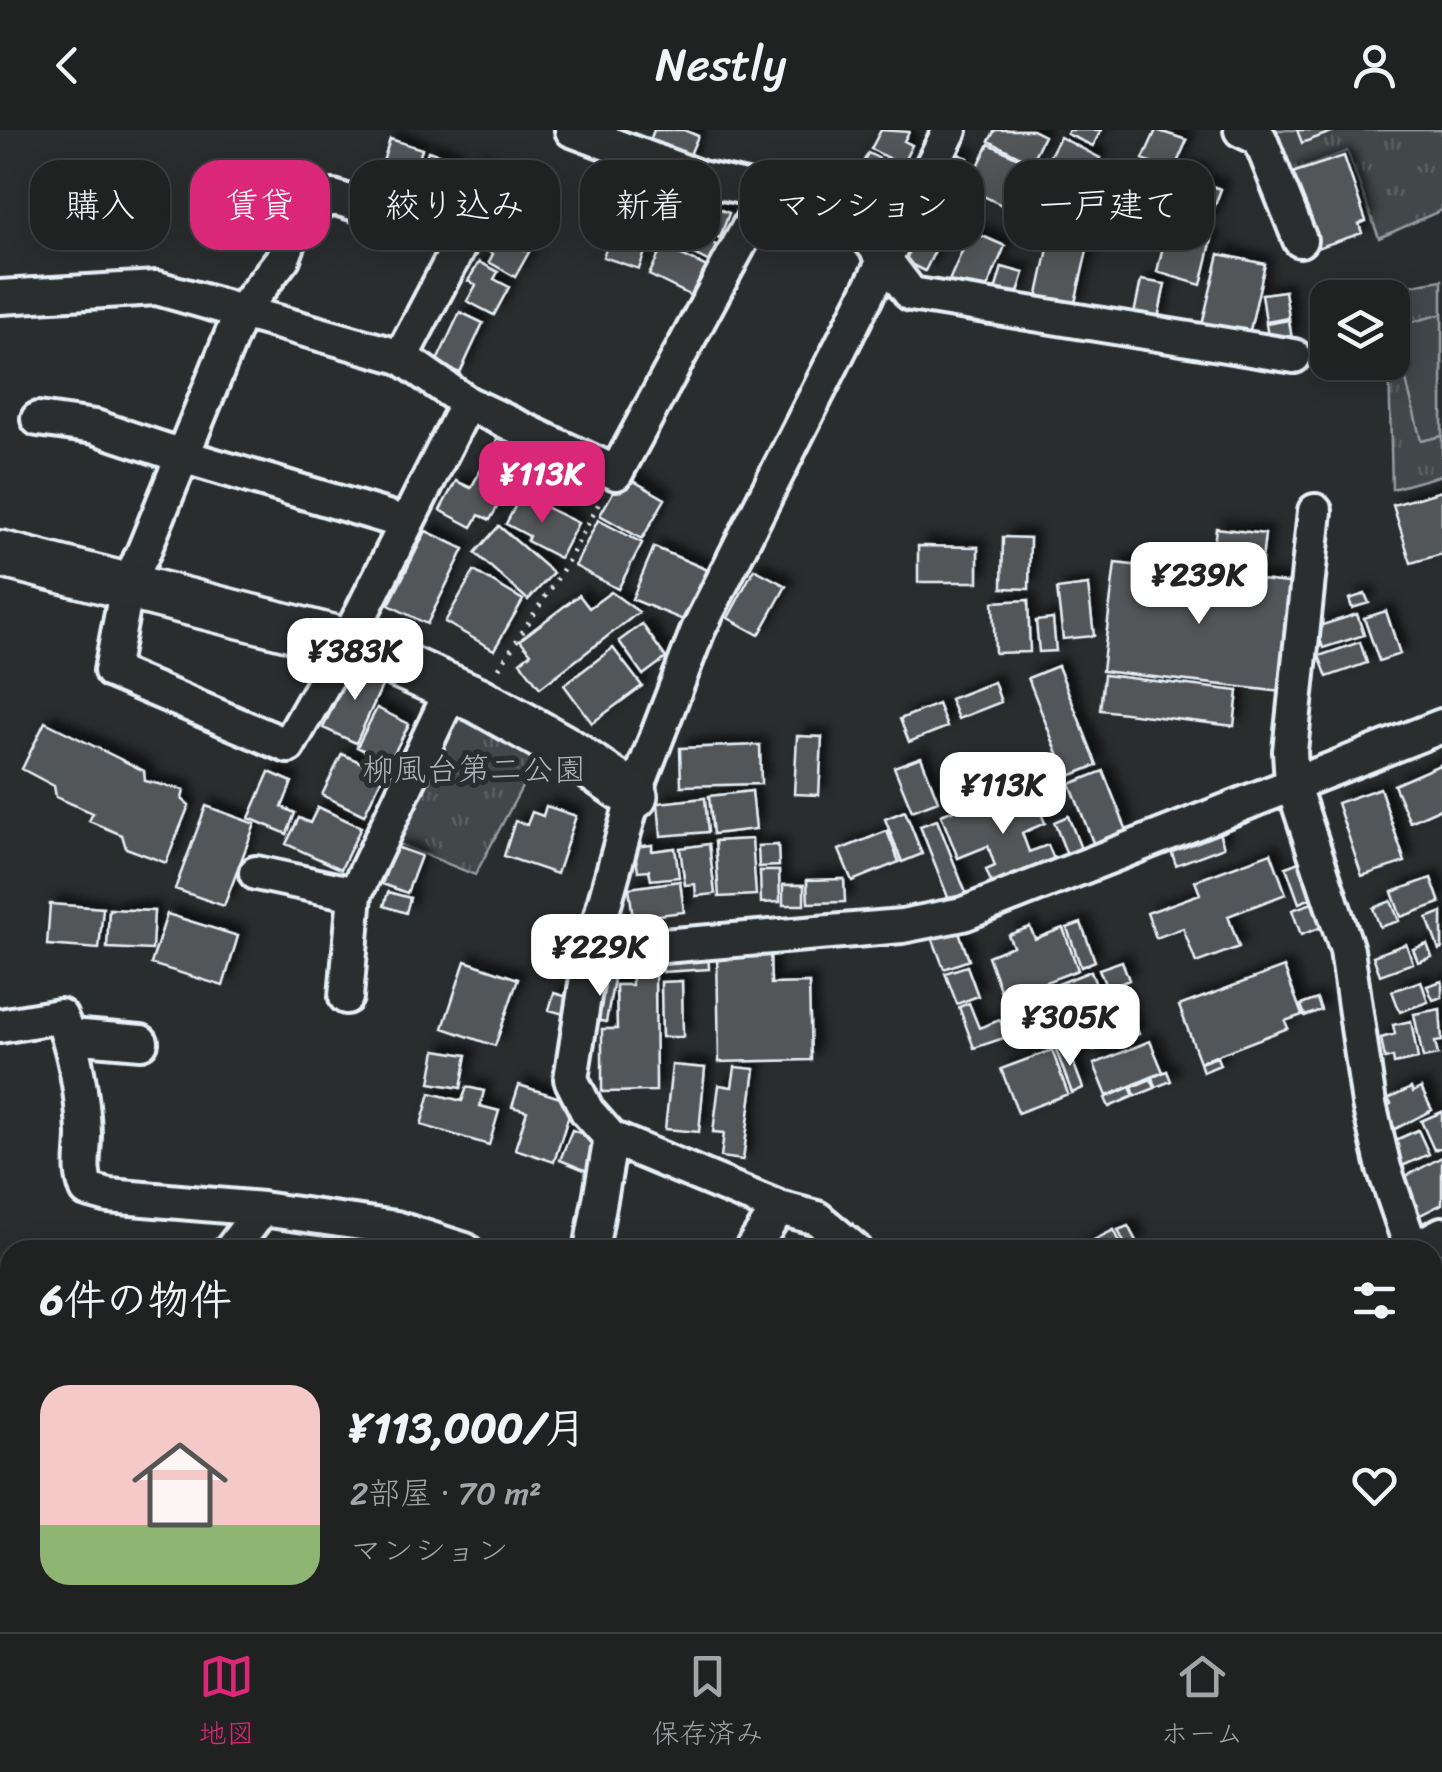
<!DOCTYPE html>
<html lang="ja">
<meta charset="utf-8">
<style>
body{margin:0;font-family:Sriracha,"Klee One",sans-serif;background:#2d2f2f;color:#f1f3f6;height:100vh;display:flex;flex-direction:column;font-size:38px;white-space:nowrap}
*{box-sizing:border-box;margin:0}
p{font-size:32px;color:#a2a4a5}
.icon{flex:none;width:55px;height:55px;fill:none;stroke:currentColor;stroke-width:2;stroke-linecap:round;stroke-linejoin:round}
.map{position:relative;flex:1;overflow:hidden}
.drawer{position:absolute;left:0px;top:1110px;width:1442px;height:392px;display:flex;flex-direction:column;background:#202222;border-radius:30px 30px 0 0;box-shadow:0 5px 25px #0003,0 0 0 2px #3d3f40}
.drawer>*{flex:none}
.hud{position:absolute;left:30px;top:30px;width:1382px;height:90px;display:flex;gap:20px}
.controls{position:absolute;left:1310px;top:150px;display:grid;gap:20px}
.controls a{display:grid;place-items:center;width:100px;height:100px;border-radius:20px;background:#202222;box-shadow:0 5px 25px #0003,0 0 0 2px #3d3f40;font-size:50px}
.price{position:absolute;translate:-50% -85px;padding:0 22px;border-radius:20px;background:#fff;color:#222;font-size:32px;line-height:65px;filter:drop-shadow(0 2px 5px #0008)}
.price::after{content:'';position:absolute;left:50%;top:60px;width:30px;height:22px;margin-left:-15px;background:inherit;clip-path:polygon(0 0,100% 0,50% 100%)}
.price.current{background:#db2777;color:#fff}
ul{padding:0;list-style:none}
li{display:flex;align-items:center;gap:30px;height:250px;padding:0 40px}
li span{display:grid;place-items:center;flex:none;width:280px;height:200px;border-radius:30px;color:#555}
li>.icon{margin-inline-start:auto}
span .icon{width:120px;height:120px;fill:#fffc;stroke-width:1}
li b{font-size:42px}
h2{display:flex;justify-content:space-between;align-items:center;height:120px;padding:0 40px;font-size:42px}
.tag{padding:0 35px;border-radius:30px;background:#202222;box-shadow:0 5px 25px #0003,0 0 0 2px #3d3f40;font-size:35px;line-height:90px}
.tag.current{background:#db2777;color:#fff}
header{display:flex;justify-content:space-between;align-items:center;height:130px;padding:0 40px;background:#202222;font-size:45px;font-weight:600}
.tabs{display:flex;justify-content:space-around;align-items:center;height:140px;border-top:2px solid #3d3f40;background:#202222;font-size:28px;color:#a2a4a5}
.tabs a{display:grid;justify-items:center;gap:5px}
.tabs .current{color:#db2777}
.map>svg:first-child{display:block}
.grass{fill:url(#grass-tufts);stroke:#959ca0;stroke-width:2.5}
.garden{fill:#424648;stroke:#959ca0;stroke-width:2.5}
.building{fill:#535759;stroke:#e8f1f8;stroke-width:2.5;filter:url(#shadow)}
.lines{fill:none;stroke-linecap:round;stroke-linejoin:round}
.street-casing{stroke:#e8f1f8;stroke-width:40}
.secondary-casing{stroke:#e8f1f8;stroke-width:52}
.path{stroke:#e8f1f8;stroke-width:5;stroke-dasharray:2.5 8;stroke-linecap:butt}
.street{stroke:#2a2d2e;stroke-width:32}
.secondary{stroke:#2a2d2e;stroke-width:45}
.labels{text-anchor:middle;stroke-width:10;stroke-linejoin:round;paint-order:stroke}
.park-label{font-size:32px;fill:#aeb5ba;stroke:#2a2d2e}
</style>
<header><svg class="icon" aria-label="back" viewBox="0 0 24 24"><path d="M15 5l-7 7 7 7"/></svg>Nestly<svg class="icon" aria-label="person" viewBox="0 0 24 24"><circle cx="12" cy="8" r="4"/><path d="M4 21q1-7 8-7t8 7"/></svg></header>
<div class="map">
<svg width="1442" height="1502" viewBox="0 0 1442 1502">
<defs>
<pattern id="grass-tufts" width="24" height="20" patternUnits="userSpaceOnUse" patternTransform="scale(2.5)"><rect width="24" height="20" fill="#424648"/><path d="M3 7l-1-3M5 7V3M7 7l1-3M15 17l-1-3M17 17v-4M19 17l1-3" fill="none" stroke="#5d6163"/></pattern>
<filter id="shadow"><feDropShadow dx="8" dy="-8" stdDeviation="5" flood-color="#0009"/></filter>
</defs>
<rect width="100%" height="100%" fill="#2a2d2e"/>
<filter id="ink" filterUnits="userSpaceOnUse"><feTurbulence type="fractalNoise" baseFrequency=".01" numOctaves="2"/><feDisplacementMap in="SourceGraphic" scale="20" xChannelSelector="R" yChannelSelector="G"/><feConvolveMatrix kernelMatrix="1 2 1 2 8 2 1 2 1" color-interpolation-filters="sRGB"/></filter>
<g filter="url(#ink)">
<path class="grass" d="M 1261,0 L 1442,0 L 1442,80 L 1379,108 L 1347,21 L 1285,45 Z
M 1442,150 L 1442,345 L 1392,359 L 1389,233 L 1392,232 L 1392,168 L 1385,167 L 1384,160 Z
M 455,564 L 545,614 L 475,745 L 384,708 Z"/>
<path class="garden" d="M 1442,184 L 1442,306 L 1421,311 L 1393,197 Z"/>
<path class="building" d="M 654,0 L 684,0 L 698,6 L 686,34 L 647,18 Z
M 881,0 L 909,2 L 904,11 L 912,15 L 902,35 L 871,19 Z
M 995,0 L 1032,0 L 1044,6 L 1031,32 L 989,11 Z
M 1069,0 L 1101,0 L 1093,16 L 1067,4 Z
M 1156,0 L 1187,10 L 1173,42 L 1143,29 Z
M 1297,0 L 1337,0 L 1302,13 Z
M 1060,7 L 1100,28 L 1079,69 L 1038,48 Z
M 390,9 L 422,19 L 406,71 L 380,62 L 389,37 L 382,35 Z
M 989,14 L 1030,34 L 1008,78 L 967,58 Z
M 428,21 L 457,30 L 446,66 L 440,64 L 437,71 L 415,64 Z
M 952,22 L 968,28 L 961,46 L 945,40 Z
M 868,23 L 896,37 L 885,57 L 876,52 L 863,77 L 845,68 Z
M 1344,26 L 1366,91 L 1359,94 L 1362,103 L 1314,119 L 1289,44 Z
M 474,31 L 498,40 L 483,79 L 452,66 L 463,38 L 470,41 Z
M 1183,37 L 1202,43 L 1198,51 L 1221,59 L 1207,97 L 1178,87 L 1181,79 L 1170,75 Z
M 1098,49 L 1110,54 L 1099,78 L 1088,72 Z
M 629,54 L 665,66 L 639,139 L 603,127 Z
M 678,65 L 698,72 L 690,95 L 669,88 Z
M 702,73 L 729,83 L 720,108 L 693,98 Z
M 1056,82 L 1094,90 L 1074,177 L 1037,169 Z
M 494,87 L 524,104 L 517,116 L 529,122 L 515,147 L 489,132 L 493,124 L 478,116 Z
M 919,92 L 943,104 L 925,141 L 901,129 Z
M 1167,99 L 1212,109 L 1201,155 L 1157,142 Z
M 971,101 L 1005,116 L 983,168 L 948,153 Z
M 702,108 L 722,118 L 714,134 L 694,124 Z
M 663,116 L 707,137 L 692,166 L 649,145 Z
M 1219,124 L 1265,134 L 1248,209 L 1201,199 Z
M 479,132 L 498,142 L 494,149 L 509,157 L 494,185 L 467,171 L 476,155 L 468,151 Z
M 1002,137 L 1024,143 L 1014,175 L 993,168 Z
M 1141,150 L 1165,154 L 1156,198 L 1132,194 Z
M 1285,161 L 1289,188 L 1266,192 L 1262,164 Z
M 460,182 L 483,193 L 460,243 L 436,233 Z
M 1289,190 L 1292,210 L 1269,214 L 1266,194 Z
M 501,302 L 576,333 L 559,365 L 488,327 Z
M 485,332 L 514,347 L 490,390 L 479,385 L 472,397 L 440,380 L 456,351 L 471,358 Z
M 623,345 L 665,369 L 642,409 L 600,385 Z
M 1442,361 L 1442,424 L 1411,433 L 1393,375 Z
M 521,365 L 578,393 L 560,428 L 527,411 L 529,406 L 506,394 Z
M 598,390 L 642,413 L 618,459 L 575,436 Z
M 499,396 L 553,443 L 528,470 L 475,423 Z
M 1216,398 L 1265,404 L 1261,439 L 1212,433 Z
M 426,401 L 464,419 L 427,494 L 389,475 Z
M 1003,407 L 1030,408 L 1029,459 L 1002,458 Z
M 918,416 L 978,417 L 978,452 L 918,452 Z
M 654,417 L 710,441 L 688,492 L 632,469 Z
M 1115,433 L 1296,454 L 1283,562 L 1102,541 Z
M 754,439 L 786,456 L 759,505 L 728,488 Z
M 474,441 L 523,470 L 494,520 L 445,492 Z
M 1088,455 L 1094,506 L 1063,509 L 1057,459 Z
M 611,462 L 639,482 L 540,558 L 520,532 L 531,523 L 520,510 L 579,465 L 589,478 Z
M 1365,464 L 1369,473 L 1352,478 L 1349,469 Z
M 1028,470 L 1030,522 L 995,523 L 993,472 Z
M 1386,481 L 1400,524 L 1379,531 L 1364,488 Z
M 1357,484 L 1364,505 L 1323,518 L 1316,497 Z
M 1053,489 L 1056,521 L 1039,522 L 1036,491 Z
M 642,494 L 666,528 L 643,545 L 619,511 Z
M 1360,512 L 1367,533 L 1327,547 L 1319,526 Z
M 613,518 L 642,556 L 592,593 L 564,555 Z
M 354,532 L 386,547 L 356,613 L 323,598 Z
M 1058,536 L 1097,635 L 1067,647 L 1028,548 Z
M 1104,545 L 1238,561 L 1234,596 L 1100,580 Z
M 994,552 L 1001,572 L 958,589 L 950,569 Z
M 938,574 L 947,597 L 909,612 L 900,589 Z
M 377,578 L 409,594 L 389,633 L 357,617 Z
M 45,592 L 144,641 L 145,651 L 184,660 L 182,669 L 189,675 L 166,733 L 126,718 L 122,705 L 89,691 L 93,683 L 56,667 L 54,656 L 22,639 Z
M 797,606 L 822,607 L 819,665 L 794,664 Z
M 760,615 L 761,654 L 681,656 L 680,618 Z
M 342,624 L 384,643 L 364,685 L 322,665 Z
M 921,627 L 938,671 L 912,681 L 894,637 Z
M 1442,634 L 1442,685 L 1439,679 L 1410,692 L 1394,655 Z
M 1103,641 L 1127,701 L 1094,715 L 1070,654 Z
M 269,642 L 292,652 L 282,677 L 295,683 L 287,704 L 249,688 Z
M 1028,651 L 1045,693 L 1022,703 L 1029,722 L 1048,715 L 1059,741 L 997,766 L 986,740 L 995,736 L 988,716 L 958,728 L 941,685 Z
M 1380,658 L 1405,732 L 1362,746 L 1337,673 Z
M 752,661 L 756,699 L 713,704 L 709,666 Z
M 705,668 L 708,702 L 661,706 L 658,673 Z
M 206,676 L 255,694 L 224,776 L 175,759 Z
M 546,676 L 576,686 L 557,744 L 504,726 L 515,691 L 527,695 L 532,682 L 543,686 Z
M 318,677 L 361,697 L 341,739 L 286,714 L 299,688 L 310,693 Z
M 905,681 L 922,724 L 902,732 L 885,689 Z
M 1068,686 L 1083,724 L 1069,730 L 1054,692 Z
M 937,690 L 966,763 L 949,770 L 920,696 Z
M 1216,694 L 1224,717 L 1176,735 L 1168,712 Z
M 887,701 L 899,732 L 852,751 L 839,720 Z
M 752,709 L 756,765 L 719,767 L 715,711 Z
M 709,714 L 715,764 L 696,766 L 695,754 L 685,755 L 680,718 Z
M 652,715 L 652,721 L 675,718 L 679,747 L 651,750 L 649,740 L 638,741 L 634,717 Z
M 778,715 L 779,736 L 759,737 L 758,716 Z
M 396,717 L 421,726 L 407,763 L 382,754 Z
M 1271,723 L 1286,764 L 1228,786 L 1239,817 L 1196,833 L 1183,798 L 1156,808 L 1147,783 L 1200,764 L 1195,751 Z
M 1304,730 L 1317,766 L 1299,773 L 1286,737 Z
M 760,741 L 779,741 L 780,772 L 761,773 Z
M 1431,748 L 1440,773 L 1401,787 L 1392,762 Z
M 844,749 L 845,772 L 808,773 L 807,750 Z
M 680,751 L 684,782 L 633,788 L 629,758 Z
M 783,755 L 804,755 L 804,775 L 783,775 Z
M 388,762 L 410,768 L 406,783 L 384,776 Z
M 1321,770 L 1330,794 L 1301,805 L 1292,780 Z
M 1391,771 L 1399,791 L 1380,797 L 1373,778 Z
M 50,774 L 103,778 L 99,819 L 47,815 Z
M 109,779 L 154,781 L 152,820 L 107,818 Z
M 1442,782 L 1442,819 L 1439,820 L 1427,788 Z
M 167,784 L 238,806 L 223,856 L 151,834 Z
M 1081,793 L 1095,831 L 1081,837 L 1067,798 Z
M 957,797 L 969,830 L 944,839 L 932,807 Z
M 1030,797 L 1035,809 L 1063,798 L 1078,840 L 1003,868 L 988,826 L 1013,816 L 1008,805 Z
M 1406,814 L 1413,833 L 1380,845 L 1373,826 Z
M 1427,814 L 1432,827 L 1418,832 L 1413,819 Z
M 708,817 L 709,839 L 663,842 L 662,819 Z
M 770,820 L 771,854 L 809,853 L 811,930 L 719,932 L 717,821 Z
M 465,831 L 518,849 L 495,916 L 443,898 Z
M 1122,831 L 1129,850 L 1107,859 L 1099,839 Z
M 967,836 L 978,866 L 957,874 L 945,843 Z
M 1284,837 L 1302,885 L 1285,891 L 1288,898 L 1200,932 L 1179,876 Z
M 1091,841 L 1100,867 L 1062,881 L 1053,856 Z
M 632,842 L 655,842 L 656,961 L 602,962 L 602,899 L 617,899 L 616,855 L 632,855 Z
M 594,845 L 614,849 L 606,892 L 586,888 Z
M 682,851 L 683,907 L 662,907 L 661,852 Z
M 1421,851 L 1428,872 L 1400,882 L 1392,861 Z
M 1442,851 L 1442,867 L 1433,870 L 1427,856 Z
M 554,863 L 571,868 L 567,885 L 549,880 Z
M 1122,865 L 1133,896 L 1082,915 L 1071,884 Z
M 1046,868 L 1053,885 L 1011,900 L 1005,883 Z
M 1317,869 L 1321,880 L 1305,886 L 1301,875 Z
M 969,873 L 979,898 L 1000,890 L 1007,907 L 974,918 L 959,877 Z
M 1440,879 L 1442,911 L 1435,912 L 1438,925 L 1423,928 L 1414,884 Z
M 1411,891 L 1418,929 L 1394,934 L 1393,927 L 1385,929 L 1381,908 L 1395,904 L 1393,895 Z
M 1136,897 L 1139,904 L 1094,920 L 1091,914 Z
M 1150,911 L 1163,942 L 1107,966 L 1094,934 Z
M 1067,916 L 1083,958 L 1072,963 L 1056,920 Z
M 436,920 L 467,925 L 461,958 L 430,953 Z
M 1052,920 L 1068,964 L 1018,983 L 1001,939 Z
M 1217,927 L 1220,935 L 1203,942 L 1200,933 Z
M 672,935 L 705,938 L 699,1002 L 665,999 Z
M 735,937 L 755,939 L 743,1030 L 721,1027 L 724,1003 L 713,1002 L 719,955 L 732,957 Z
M 1167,941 L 1171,951 L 1156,957 L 1153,947 Z
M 1151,949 L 1155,958 L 1135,966 L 1132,957 Z
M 519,955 L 573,972 L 554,1032 L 515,1019 L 527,981 L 512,977 Z
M 467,957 L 484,961 L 480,976 L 499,981 L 489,1015 L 421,995 L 430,963 L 462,971 Z
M 1130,957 L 1134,966 L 1109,977 L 1105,968 Z
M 1411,958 L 1413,962 L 1421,958 L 1432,980 L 1395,999 L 1384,977 L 1391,974 L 1388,969 Z
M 1442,982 L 1442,1017 L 1434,1020 L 1421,991 Z
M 572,1000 L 599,1010 L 587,1041 L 560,1030 Z
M 1418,1000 L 1429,1024 L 1400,1037 L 1389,1013 Z
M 1442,1027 L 1442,1074 L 1420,1085 L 1401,1049 Z
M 1128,1096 L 1137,1113 L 1127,1118 L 1118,1100 Z
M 1114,1100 L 1124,1120 L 1074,1120 Z
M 1442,1347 L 1442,1502 L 1408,1502 L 1401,1492 L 1432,1492 L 1432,1354 Z
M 778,1492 L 793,1492 L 800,1500 L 768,1502 Z
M 893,1492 L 965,1492 L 955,1502 L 883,1502 Z
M 1033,1492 L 1062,1492 L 1068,1502 L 1019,1502 Z
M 1073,1492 L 1136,1492 L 1130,1497 L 1133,1502 L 1079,1502 Z
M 1221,1492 L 1263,1492 L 1266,1496 L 1256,1502 L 1217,1502 L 1214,1498 Z"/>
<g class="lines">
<g class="street-casing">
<path id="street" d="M 572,0 L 701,48 L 839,79 L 858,94 L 911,164 L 1294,226
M 1241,0 L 1260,9 L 1300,110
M 0,167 L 157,158 L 401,227 L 467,273 L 616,343 L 767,63
M 401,227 L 464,107 L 333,67 L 301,81 L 283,128 L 241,182 L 143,423 L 127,456 L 111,541 L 288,616 L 347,512 L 467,273
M 38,289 L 95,297 L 182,326 L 407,393
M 1315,381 L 1290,621 L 1292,653 L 1347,820 L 1369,974 L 1384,1038 L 1412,1120
M 256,743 L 355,764
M 591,822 L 902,796 L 963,784 L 1442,596
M 346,867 L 355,764 L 452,559
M 0,896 L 60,886 C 75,916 83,970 84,1004 C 84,1025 79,1040 87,1060 L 109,1066 L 262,1079 L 396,1098 L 465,1120
M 70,906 L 141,912
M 779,1078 L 611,1008 L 587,981 L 571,949 L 591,822 L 634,666 L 698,500 L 950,0
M 231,1120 L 262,1079
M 591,1120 L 611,1008
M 751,1120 L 779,1078 L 817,1088 L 855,1120
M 1412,1120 L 1442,1104
M 1432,1176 L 1442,1198
M 0,1253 L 10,1259
M 0,1384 L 10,1374
M 384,1492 L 395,1502
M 840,1492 L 850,1502
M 1185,1492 L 1191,1502
M 285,1502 L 293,1492
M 451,1502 L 462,1492"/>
</g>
<g class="secondary-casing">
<path id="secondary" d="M 0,424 L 347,512 L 478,570 L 565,619 L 634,666"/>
</g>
<path class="path" d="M 499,538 L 564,438 L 602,368"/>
<use href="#street" class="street"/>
<use href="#secondary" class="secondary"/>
</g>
</g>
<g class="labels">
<g class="park-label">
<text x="474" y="650">柳風台第二公園</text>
</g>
</g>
</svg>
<div class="controls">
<a><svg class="icon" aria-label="layers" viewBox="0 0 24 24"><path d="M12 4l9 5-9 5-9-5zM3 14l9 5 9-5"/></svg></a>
</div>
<b class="price current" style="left:542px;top:396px">¥113K</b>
<b class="price" style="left:1199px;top:497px">¥239K</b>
<b class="price" style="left:355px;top:573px">¥383K</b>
<b class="price" style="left:1003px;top:707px">¥113K</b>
<b class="price" style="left:600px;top:869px">¥229K</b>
<b class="price" style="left:1070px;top:939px">¥305K</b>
<div class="hud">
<a class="tag">購入</a>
<a class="tag current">賃貸</a>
<a class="tag">絞り込み</a>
<a class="tag">新着</a>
<a class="tag">マンション</a>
<a class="tag">一戸建て</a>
</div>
<section class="drawer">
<h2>6件の物件<svg class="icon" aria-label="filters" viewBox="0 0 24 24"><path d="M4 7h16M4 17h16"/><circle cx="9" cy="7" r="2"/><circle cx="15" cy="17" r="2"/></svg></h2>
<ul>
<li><span style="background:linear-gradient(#f6c9c9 70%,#8fb573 0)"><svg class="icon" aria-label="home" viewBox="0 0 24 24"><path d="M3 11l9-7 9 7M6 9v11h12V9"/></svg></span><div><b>¥113,000/月</b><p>2部屋 · 70 m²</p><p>マンション</p></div><svg class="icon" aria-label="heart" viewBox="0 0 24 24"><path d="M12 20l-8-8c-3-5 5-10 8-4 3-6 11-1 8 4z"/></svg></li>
</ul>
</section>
</div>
<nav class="tabs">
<a class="current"><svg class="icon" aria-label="map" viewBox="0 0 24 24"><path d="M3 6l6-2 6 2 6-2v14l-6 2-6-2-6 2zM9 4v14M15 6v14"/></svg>地図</a>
<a><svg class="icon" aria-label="saved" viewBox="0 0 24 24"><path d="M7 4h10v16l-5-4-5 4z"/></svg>保存済み</a>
<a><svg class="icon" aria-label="home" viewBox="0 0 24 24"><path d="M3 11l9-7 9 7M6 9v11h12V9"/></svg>ホーム</a>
</nav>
